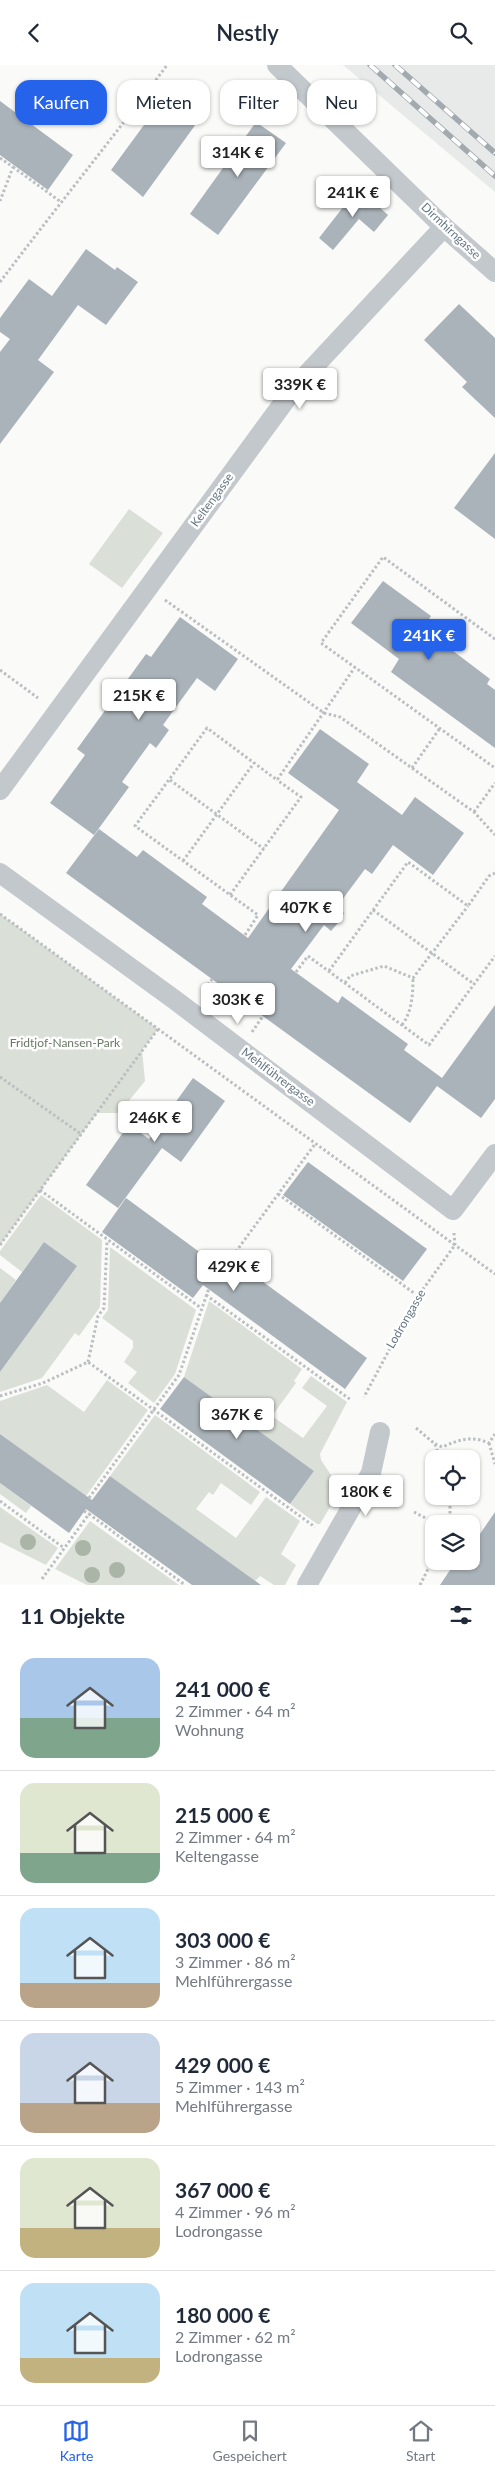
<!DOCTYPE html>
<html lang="de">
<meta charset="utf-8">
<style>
body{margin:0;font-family:Lato,sans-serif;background:#f2f2f3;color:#1f2937;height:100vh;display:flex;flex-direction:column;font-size:19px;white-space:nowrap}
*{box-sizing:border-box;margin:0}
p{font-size:16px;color:#747a83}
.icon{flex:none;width:28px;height:28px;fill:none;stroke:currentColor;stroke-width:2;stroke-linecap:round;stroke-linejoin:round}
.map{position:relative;height:1520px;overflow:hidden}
.sheet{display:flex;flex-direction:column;background:#fff;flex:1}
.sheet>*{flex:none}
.banner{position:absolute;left:15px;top:15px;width:465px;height:45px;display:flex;gap:10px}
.controls{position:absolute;left:425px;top:1385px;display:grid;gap:10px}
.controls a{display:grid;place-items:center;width:55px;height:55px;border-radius:10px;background:#fff;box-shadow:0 1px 4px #0004;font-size:25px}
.price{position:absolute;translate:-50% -42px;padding:0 11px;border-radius:5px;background:#fff;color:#222;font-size:16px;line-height:32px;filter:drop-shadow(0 1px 2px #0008)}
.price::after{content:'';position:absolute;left:50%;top:30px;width:15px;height:11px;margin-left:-8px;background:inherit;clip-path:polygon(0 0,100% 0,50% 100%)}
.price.selected{background:#2563eb;color:#fff}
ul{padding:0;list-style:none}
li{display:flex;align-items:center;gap:15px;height:125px;padding:0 20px}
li+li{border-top:1px solid #e0e1e3}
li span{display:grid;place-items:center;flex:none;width:140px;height:100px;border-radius:15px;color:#555}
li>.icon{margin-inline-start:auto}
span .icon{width:60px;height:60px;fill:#fffc;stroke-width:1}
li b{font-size:21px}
h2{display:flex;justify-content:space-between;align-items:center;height:60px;padding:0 20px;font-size:21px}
.pill{padding:0 18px;border-radius:15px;background:#fff;box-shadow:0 1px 4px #0004;font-size:18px;line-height:45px}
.pill.selected{background:#2563eb;color:#fff}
header{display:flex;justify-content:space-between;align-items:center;height:65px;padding:0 20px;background:#fff;font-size:22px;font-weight:600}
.tab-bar{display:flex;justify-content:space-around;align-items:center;height:70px;border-top:1px solid #e0e1e3;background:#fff;font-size:14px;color:#747a83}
.tab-bar a{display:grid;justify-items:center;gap:2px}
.tab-bar .selected{color:#2563eb}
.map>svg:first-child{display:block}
.built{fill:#e8e9e9}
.green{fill:#dadfd7}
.building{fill:#aab3b9}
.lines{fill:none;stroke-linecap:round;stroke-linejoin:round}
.path{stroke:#bbbfc2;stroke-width:3;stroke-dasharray:2.5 2.5;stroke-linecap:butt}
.street{stroke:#c3c8cc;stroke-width:20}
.rail-casing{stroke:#a2aab0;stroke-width:5.5}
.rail{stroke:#fff;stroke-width:4;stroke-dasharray:11;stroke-linecap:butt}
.tree{fill:#aab4a7}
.labels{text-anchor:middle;stroke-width:5;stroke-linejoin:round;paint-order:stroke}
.street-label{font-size:12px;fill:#657683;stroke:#fff}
.park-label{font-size:12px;fill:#687a64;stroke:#fff}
</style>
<header><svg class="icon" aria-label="back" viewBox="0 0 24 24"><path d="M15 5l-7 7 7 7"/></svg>Nestly<svg class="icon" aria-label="search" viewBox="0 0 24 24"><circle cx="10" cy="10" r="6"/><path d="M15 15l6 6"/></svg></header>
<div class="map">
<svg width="495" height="1520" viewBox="0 0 495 1520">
<rect width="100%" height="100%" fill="#fafaf8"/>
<path class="built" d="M 343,0 L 495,0 L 495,127 Z"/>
<path class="green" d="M 129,444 L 163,468 L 122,523 L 89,499 Z
M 0,849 L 158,964 L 142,985 L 145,1016 L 119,1048 L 97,1048 L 0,1180 Z
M 41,1130 L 102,1175 L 100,1242 L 79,1271 L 75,1268 L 42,1313 L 0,1327 L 0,1307 L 76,1201 L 44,1177 L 22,1207 L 0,1190 L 0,1186 Z
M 110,1182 L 196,1245 L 175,1309 L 154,1338 L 128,1318 L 137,1307 L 124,1297 L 133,1283 L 133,1276 L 102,1253 L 108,1245 Z
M 0,1203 L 16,1215 L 0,1238 Z
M 209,1236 L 302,1304 L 294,1316 L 296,1318 L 272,1351 L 303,1373 L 327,1341 L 302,1323 L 311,1311 L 347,1337 L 320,1389 L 321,1395 L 339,1422 L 340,1425 L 320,1459 L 317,1459 L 290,1439 L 314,1406 L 184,1312 Z
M 107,1315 L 148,1345 L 86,1431 L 0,1369 L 0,1336 L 47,1320 L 84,1347 Z
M 155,1350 L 260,1427 L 251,1440 L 221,1418 L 213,1430 L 209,1427 L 196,1444 L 236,1473 L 266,1432 L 300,1456 L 281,1489 L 296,1500 L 285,1520 L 274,1520 L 260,1511 L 255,1516 L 110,1411 Z
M 0,1418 L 31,1441 L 26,1448 L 0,1429 Z
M 0,1442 L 58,1483 L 46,1500 L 0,1477 Z
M 90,1456 L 179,1520 L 87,1520 L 55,1504 Z"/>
<path class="building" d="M 174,19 L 204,48 L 143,132 L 111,105 Z
M 0,36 L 73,90 L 48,125 L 0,90 Z
M 256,57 L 286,78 L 218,170 L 190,149 Z
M 358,123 L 388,150 L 374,167 L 359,154 L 333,185 L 319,173 Z
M 86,184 L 115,205 L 117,202 L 138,217 L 106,260 L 78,240 L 38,295 L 54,307 L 0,379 L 0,287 L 10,274 L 0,267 L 0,253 L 29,214 L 52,231 Z
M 459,239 L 495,273 L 495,353 L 462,322 L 467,317 L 424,275 Z
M 495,388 L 495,474 L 454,443 Z
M 383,516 L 431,551 L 423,563 L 490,614 L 487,619 L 495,625 L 495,683 L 391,607 L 399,594 L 351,558 Z
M 180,552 L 238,594 L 215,626 L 197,613 L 163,660 L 169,665 L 156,683 L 150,678 L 122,717 L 129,722 L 94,770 L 50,738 L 85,690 L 77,684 L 146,589 L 151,592 Z
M 320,664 L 369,699 L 357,717 L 402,750 L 415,732 L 464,768 L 433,810 L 393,780 L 372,809 L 365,804 L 336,843 L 344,848 L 338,858 L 331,866 L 324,860 L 291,904 L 338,938 L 342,931 L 408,979 L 404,985 L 442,1013 L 495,940 L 495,1034 L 481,1053 L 437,1021 L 410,1058 L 66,808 L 99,764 L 137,792 L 143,785 L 207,832 L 202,839 L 248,873 L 339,745 L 288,708 Z
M 193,1013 L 225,1036 L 181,1097 L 162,1083 L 118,1143 L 86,1120 L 129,1059 L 149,1074 Z
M 308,1097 L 427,1184 L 403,1216 L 283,1130 Z
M 126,1133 L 228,1208 L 236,1197 L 367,1293 L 345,1324 L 203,1220 L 193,1233 L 102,1167 Z
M 44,1177 L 77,1201 L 0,1307 L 0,1238 Z
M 184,1312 L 314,1406 L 290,1439 L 160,1344 Z
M 0,1369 L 92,1435 L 110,1411 L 261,1520 L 192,1520 L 86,1444 L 69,1468 L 0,1418 Z
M 495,1447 L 495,1520 L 440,1520 L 456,1496 L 471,1496 L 471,1482 Z"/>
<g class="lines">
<path class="path" d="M 0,93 L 13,102 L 0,136
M 13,102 L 61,137
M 0,217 C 55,144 113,73 167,0
M 165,535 L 324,648 L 340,652 L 474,747 L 495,770
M 495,574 L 383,492 L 321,578 L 495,703
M 0,605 L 38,633
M 412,703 L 440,663
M 170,715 L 264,784
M 474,747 L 495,718
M 183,796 L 254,698
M 230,830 L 301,732 L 277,715
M 373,845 L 474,919
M 0,849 L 455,1180 L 418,1231 L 364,1332
M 245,870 L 258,850 L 135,761 L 207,663 L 277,715 L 355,602
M 329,906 L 408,797 L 468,841 L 489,811 L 495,808
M 296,907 L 308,891 L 429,980 L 495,891
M 345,918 L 350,911 L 384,901 L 413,913 L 468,841
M 202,928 L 212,914
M 402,960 C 412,947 413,929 413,913
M 252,967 L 263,951
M 0,1012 L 81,1069
M 40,1125 L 201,1243
M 278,1129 L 418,1231
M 454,1168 L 455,1180 L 495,1209
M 0,1180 L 158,964
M 218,1211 L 315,1079
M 206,1230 L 351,1335
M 88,1297 L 98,1251 L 104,1243 L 107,1176
M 0,1331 L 43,1318 L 88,1297 L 315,1462
M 416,1363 L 435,1379 L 440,1394
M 489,1378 L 495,1399
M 435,1379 L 442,1382 C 459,1375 471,1370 489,1378 L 495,1369
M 450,1431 L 450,1459
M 89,1433 L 179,1310 L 209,1223
M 0,1436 L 64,1483
M 84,1446 L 89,1449
M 414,1447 L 437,1459
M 42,1514 L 89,1449 L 185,1520
M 420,1520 L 434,1492"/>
<path class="street" d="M 277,0 L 444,162 L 495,207
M 0,725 L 295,322 L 444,162
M 0,808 L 175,935 L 453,1145 L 495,1089
M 307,1520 L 371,1408 L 380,1367"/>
<g class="rail-casing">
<path id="rail" d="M 370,0 L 495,111
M 395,0 L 495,88"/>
</g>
<use href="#rail" class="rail"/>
</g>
<g class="tree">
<circle cx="28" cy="1477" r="8"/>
<circle cx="83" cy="1483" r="8"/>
<circle cx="117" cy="1505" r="8"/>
<circle cx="92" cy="1510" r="8"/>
</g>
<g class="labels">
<g class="street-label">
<text transform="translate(451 166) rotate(43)" y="4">Dirmhirngasse</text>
<text transform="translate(212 435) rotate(-54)" y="4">Keltengasse</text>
<text transform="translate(278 1012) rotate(37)" y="4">Mehlführergasse</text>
<text transform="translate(406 1254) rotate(-60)" y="4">Lodrongasse</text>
</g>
<g class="park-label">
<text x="65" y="982">Fridtjof-Nansen-Park</text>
</g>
</g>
</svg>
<div class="controls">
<a><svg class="icon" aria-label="locate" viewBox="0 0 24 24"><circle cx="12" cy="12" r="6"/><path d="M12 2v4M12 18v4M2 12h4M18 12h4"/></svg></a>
<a><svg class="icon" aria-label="layers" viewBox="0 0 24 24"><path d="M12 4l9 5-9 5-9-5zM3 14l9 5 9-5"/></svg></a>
</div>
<b class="price" style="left:238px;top:113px">314K €</b>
<b class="price" style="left:353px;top:153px">241K €</b>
<b class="price" style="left:300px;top:345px">339K €</b>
<b class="price selected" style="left:429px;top:596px">241K €</b>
<b class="price" style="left:139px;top:656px">215K €</b>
<b class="price" style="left:306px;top:868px">407K €</b>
<b class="price" style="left:238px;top:960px">303K €</b>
<b class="price" style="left:155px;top:1078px">246K €</b>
<b class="price" style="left:234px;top:1227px">429K €</b>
<b class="price" style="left:237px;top:1375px">367K €</b>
<b class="price" style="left:366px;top:1452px">180K €</b>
<div class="banner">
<a class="pill selected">Kaufen</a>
<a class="pill">Mieten</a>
<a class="pill">Filter</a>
<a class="pill">Neu</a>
</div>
</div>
<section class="sheet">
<h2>11 Objekte<svg class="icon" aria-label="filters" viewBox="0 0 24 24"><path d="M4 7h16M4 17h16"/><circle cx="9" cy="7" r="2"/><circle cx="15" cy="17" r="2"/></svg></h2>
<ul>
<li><span style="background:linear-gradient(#a9c7e8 60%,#7fa58c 0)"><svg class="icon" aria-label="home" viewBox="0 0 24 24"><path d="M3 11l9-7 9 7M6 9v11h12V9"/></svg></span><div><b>241 000 €</b><p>2 Zimmer · 64 m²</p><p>Wohnung</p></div></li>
<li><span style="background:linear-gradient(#dfe7d0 70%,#7fa58c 0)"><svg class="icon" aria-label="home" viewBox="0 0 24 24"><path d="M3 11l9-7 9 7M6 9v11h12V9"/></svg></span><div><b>215 000 €</b><p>2 Zimmer · 64 m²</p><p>Keltengasse</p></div></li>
<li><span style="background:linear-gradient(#bfe0f5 75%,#b9a48a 0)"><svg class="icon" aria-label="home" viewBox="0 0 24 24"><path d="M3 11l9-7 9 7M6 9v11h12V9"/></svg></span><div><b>303 000 €</b><p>3 Zimmer · 86 m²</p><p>Mehlführergasse</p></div></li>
<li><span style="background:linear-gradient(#c9d6e8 70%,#b9a48a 0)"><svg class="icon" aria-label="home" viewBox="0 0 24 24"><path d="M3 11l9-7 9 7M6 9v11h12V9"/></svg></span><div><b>429 000 €</b><p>5 Zimmer · 143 m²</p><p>Mehlführergasse</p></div></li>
<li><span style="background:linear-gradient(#dfe7d0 70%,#c2b280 0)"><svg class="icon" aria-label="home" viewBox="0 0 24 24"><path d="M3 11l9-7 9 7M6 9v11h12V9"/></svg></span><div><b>367 000 €</b><p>4 Zimmer · 96 m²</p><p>Lodrongasse</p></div></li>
<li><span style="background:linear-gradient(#bfe0f5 75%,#c2b280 0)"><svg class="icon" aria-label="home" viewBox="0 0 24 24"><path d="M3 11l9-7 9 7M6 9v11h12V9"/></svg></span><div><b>180 000 €</b><p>2 Zimmer · 62 m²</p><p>Lodrongasse</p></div></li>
</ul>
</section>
<nav class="tab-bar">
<a class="selected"><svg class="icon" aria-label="map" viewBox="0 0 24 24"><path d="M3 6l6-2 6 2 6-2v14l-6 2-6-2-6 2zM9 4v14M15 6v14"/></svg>Karte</a>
<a><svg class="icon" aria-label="saved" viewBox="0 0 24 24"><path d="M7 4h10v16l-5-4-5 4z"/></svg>Gespeichert</a>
<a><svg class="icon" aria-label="home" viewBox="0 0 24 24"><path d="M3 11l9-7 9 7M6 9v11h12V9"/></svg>Start</a>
</nav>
